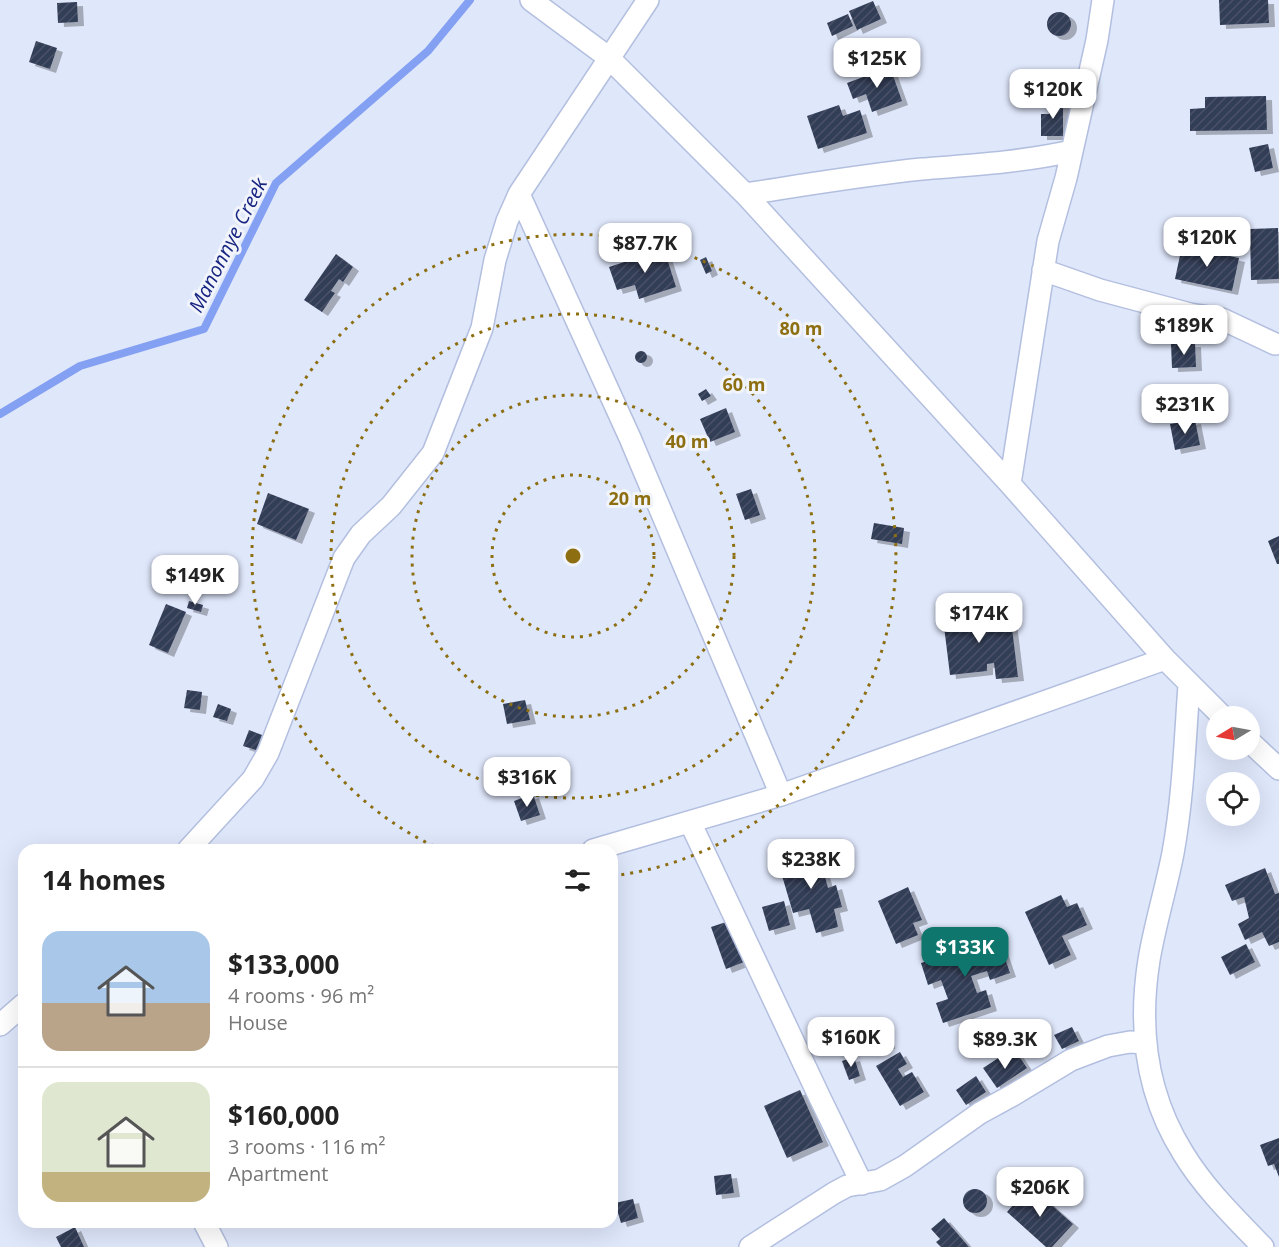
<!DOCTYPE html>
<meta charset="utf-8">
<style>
body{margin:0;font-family:"Open Sans",sans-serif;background:#f2f2f2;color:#222;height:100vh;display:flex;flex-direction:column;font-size:22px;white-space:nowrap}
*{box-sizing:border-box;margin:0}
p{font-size:20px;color:#767676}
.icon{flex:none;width:33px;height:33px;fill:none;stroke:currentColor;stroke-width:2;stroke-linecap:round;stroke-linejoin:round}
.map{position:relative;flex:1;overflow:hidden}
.side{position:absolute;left:18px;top:844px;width:600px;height:384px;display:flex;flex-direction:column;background:#fff;border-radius:18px;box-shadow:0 6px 24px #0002}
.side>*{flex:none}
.needle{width:39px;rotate:260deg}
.tools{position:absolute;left:1206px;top:706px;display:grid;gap:12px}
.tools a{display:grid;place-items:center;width:54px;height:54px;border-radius:50%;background:#fff;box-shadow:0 6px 24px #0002;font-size:30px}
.price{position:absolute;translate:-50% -51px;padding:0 14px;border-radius:12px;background:#fff;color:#222;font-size:20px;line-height:39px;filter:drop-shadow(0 2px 3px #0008)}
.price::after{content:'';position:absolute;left:50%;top:36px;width:18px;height:14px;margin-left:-9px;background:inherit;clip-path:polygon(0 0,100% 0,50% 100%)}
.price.selected{background:#0f766e;color:#fff}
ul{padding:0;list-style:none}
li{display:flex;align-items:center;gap:18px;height:150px;padding:0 24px}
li+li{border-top:2px solid #e0e0e0}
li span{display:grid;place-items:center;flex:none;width:168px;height:120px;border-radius:18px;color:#555}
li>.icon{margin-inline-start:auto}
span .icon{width:72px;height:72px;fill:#fffc;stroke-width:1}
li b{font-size:26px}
h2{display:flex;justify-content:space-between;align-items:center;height:72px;padding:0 24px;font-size:26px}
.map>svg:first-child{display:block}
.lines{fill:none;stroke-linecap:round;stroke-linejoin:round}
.stream{stroke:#84a0f2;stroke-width:8}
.building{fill:url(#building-hatch);filter:url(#shadow)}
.street-casing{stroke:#b3bfdf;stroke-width:24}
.street{stroke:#fff;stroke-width:21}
.ring{fill:none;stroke:#8d6f12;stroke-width:3;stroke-dasharray:3 6}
.labels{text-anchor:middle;stroke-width:6;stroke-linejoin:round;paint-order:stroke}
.water-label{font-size:20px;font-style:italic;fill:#172481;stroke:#f1f4fb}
.centre{fill:#8d6f12;stroke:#f1f4fb;stroke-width:3}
.ring-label{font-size:18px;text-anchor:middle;font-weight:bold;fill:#8d6f12;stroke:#f1f4fb;stroke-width:6;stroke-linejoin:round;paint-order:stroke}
</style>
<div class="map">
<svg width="1279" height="1247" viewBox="0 0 1279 1247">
<defs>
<pattern id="building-hatch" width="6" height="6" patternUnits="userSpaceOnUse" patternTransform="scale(1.5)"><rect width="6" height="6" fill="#333d57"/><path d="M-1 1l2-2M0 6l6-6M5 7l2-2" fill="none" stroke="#495168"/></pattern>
<filter id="shadow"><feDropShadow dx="6" dy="4" stdDeviation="0" flood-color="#0004"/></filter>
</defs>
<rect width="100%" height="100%" fill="#dfe7fb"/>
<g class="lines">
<path class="stream" d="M 0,414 L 80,366 L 204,329 L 276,183 L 428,51 L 470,0"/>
</g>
<path class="building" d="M 1219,0 L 1268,0 L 1269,23 L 1220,25 Z
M 873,1 L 881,19 L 857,30 L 849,11 Z
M 77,2 L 78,22 L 58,23 L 57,3 Z
M1047 24a12 12 0 1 1 24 0a12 12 0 1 1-24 0Z
M 848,14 L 853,26 L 832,36 L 827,23 Z
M 36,41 L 57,48 L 50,69 L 29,62 Z
M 890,67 L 902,101 L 872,112 L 866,94 L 853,99 L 847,83 Z
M1048 80a10 10 0 1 1 20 0a10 10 0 1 1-20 0Z
M 1266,96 L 1267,130 L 1190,131 L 1190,109 L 1205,108 L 1205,97 Z
M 1049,101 L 1063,101 L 1063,136 L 1041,136 L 1041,114 L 1049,114 Z
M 839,105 L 843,116 L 860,110 L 867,133 L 818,149 L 807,116 Z
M 1268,144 L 1273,168 L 1255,172 L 1249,148 Z
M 1278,228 L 1279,279 L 1251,280 L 1250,229 Z
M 1182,246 L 1239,258 L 1232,291 L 1175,279 Z
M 664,249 L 676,287 L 639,299 L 635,285 L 617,290 L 609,267 Z
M 336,254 L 353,267 L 343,282 L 339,279 L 331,291 L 335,293 L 322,312 L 304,300 Z
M 706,257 L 712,271 L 706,274 L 700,260 Z
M 1195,343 L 1196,367 L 1172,368 L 1171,344 Z
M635 357a6 6 0 1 1 12 0a6 6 0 1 1-12 0Z
M 706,389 L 711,396 L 702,401 L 698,394 Z
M 726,408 L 735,432 L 710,442 L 700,419 Z
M 1195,420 L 1200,445 L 1175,450 L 1170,424 Z
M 751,489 L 760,515 L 745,520 L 736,494 Z
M 268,493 L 309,509 L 296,540 L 257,524 Z
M 874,523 L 904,528 L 902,544 L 871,539 Z
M 1279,536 L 1279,564 L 1277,564 L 1268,541 Z
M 189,601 L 203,605 L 201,612 L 187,608 Z
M 166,604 L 186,612 L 168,653 L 149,645 Z
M 974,607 L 976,625 L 1011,620 L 1018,677 L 996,679 L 994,663 L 987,664 L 987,671 L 950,675 L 942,610 Z
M 187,690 L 202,692 L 200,710 L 184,708 Z
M 525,700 L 530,720 L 507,724 L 503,704 Z
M 218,704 L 231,709 L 227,721 L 213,717 Z
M 249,730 L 262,735 L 256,750 L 243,746 Z
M 533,794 L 540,815 L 521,821 L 514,801 Z
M 818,851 L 828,888 L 836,885 L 842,907 L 834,909 L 838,927 L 816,933 L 809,909 L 793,913 L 778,862 Z
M 1265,868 L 1275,894 L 1279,893 L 1279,942 L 1269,946 L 1262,932 L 1245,940 L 1238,924 L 1249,918 L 1244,897 L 1232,901 L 1225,885 Z
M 908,887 L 922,920 L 913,923 L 918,935 L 896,944 L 878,901 Z
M 1061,895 L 1067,907 L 1077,903 L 1087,925 L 1062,936 L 1071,955 L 1049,965 L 1025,912 Z
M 784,901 L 790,925 L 769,931 L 762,907 Z
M 729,921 L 744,962 L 726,969 L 711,927 Z
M 998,938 L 1010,973 L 990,980 L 987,971 L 971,976 L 977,993 L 986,990 L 991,1007 L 943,1023 L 936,1003 L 948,999 L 941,980 L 928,985 L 921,963 Z
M 1246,944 L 1255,962 L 1230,975 L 1221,957 Z
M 885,1027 L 889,1045 L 873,1048 L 869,1030 Z
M 1072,1027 L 1079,1041 L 1062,1049 L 1054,1035 Z
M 900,1052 L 907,1064 L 898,1069 L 903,1077 L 912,1072 L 924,1092 L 900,1106 L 876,1066 Z
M 1017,1053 L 1027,1068 L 997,1088 L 983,1068 L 1000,1057 L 1004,1062 Z
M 854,1057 L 860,1076 L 849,1080 L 842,1061 Z
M 976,1076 L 986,1092 L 966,1105 L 956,1090 Z
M 800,1090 L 823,1142 L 787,1158 L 764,1106 Z
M 1279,1138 L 1279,1177 L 1274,1164 L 1268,1166 L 1260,1145 Z
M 731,1174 L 734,1193 L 716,1195 L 714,1176 Z
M 1030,1186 L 1073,1224 L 1052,1247 L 1046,1247 L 1007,1212 Z
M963 1201a12 12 0 1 1 24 0a12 12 0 1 1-24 0Z
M 633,1199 L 638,1218 L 621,1223 L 615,1203 Z
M 944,1218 L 969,1247 L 941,1247 L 936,1242 L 940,1239 L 931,1229 Z
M 75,1227 L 84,1247 L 61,1247 L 56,1237 Z"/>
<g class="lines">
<g class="street-casing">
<path id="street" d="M 531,0 L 608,57 L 745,194 L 1010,484 L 1165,659 L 1223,717
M 519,194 L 630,438 L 781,795
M 745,194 C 804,185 863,175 922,169 C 973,165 1022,162 1072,151
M 1043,270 L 1100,290 L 1190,314 L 1222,319 L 1275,344
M 1010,484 L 1048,241 L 1066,178 L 1097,40 L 1103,0
M 1189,685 C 1185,741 1183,798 1173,853 C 1166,889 1155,924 1149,960 C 1138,1029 1146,1094 1183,1153 C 1204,1188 1235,1218 1263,1247
M 1250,742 L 1279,769
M 690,822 L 820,1098 L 862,1184
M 188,850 L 253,779 L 268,753 L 344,558 L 361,534 L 391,506 L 433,453 L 482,328 L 495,260 L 507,221 L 519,194 L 648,0
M 593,850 L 781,795 L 1165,659
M 0,1025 L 24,1004
M 204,1222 L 217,1247
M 750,1247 L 834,1193 L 847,1186 L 880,1180 L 905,1166 L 980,1113 L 1013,1095 L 1071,1060 L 1108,1046 L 1130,1042 L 1145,1043"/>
</g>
<use href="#street" class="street"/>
</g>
<g class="ring">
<circle cx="573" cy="556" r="81"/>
<circle cx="573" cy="556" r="161"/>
<circle cx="573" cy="556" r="242"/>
<path d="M442 850A322 322 0 1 1 612 876"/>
</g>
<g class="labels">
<g class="water-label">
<text transform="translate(228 245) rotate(-63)" y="7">Manonnye Creek</text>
</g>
</g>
<circle cx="573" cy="556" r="9" class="centre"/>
<g class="ring-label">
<text x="801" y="335">80 m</text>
<text x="744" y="391">60 m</text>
<text x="687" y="448">40 m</text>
<text x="630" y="505">20 m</text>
</g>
</svg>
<div class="tools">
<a><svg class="needle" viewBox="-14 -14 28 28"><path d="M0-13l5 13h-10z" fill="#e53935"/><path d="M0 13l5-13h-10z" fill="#767676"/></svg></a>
<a><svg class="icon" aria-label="locate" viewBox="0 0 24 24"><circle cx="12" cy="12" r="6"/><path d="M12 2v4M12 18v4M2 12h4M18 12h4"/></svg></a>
</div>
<b class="price" style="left:877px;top:89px">$125K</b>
<b class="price" style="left:1053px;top:120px">$120K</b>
<b class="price" style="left:1207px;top:268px">$120K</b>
<b class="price" style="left:645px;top:274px">$87.7K</b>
<b class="price" style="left:1184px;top:356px">$189K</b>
<b class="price" style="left:1185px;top:435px">$231K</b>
<b class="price" style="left:195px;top:606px">$149K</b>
<b class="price" style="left:979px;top:644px">$174K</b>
<b class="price" style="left:527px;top:808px">$316K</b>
<b class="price" style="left:811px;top:890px">$238K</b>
<b class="price selected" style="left:965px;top:978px">$133K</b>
<b class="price" style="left:851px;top:1068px">$160K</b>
<b class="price" style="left:1005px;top:1070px">$89.3K</b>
<b class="price" style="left:1040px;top:1218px">$206K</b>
<section class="side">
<h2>14 homes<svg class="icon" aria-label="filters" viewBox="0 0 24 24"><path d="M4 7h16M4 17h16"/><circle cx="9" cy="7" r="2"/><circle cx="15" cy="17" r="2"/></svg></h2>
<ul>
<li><span style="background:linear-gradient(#a9c7e8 60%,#b9a48a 0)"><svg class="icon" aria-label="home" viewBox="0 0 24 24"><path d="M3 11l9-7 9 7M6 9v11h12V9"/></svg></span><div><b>$133,000</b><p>4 rooms · 96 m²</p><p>House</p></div></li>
<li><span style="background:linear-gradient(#dfe7d0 75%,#c2b280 0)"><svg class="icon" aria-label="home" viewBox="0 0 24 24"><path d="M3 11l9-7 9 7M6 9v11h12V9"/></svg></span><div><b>$160,000</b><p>3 rooms · 116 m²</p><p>Apartment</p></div></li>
</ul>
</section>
</div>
